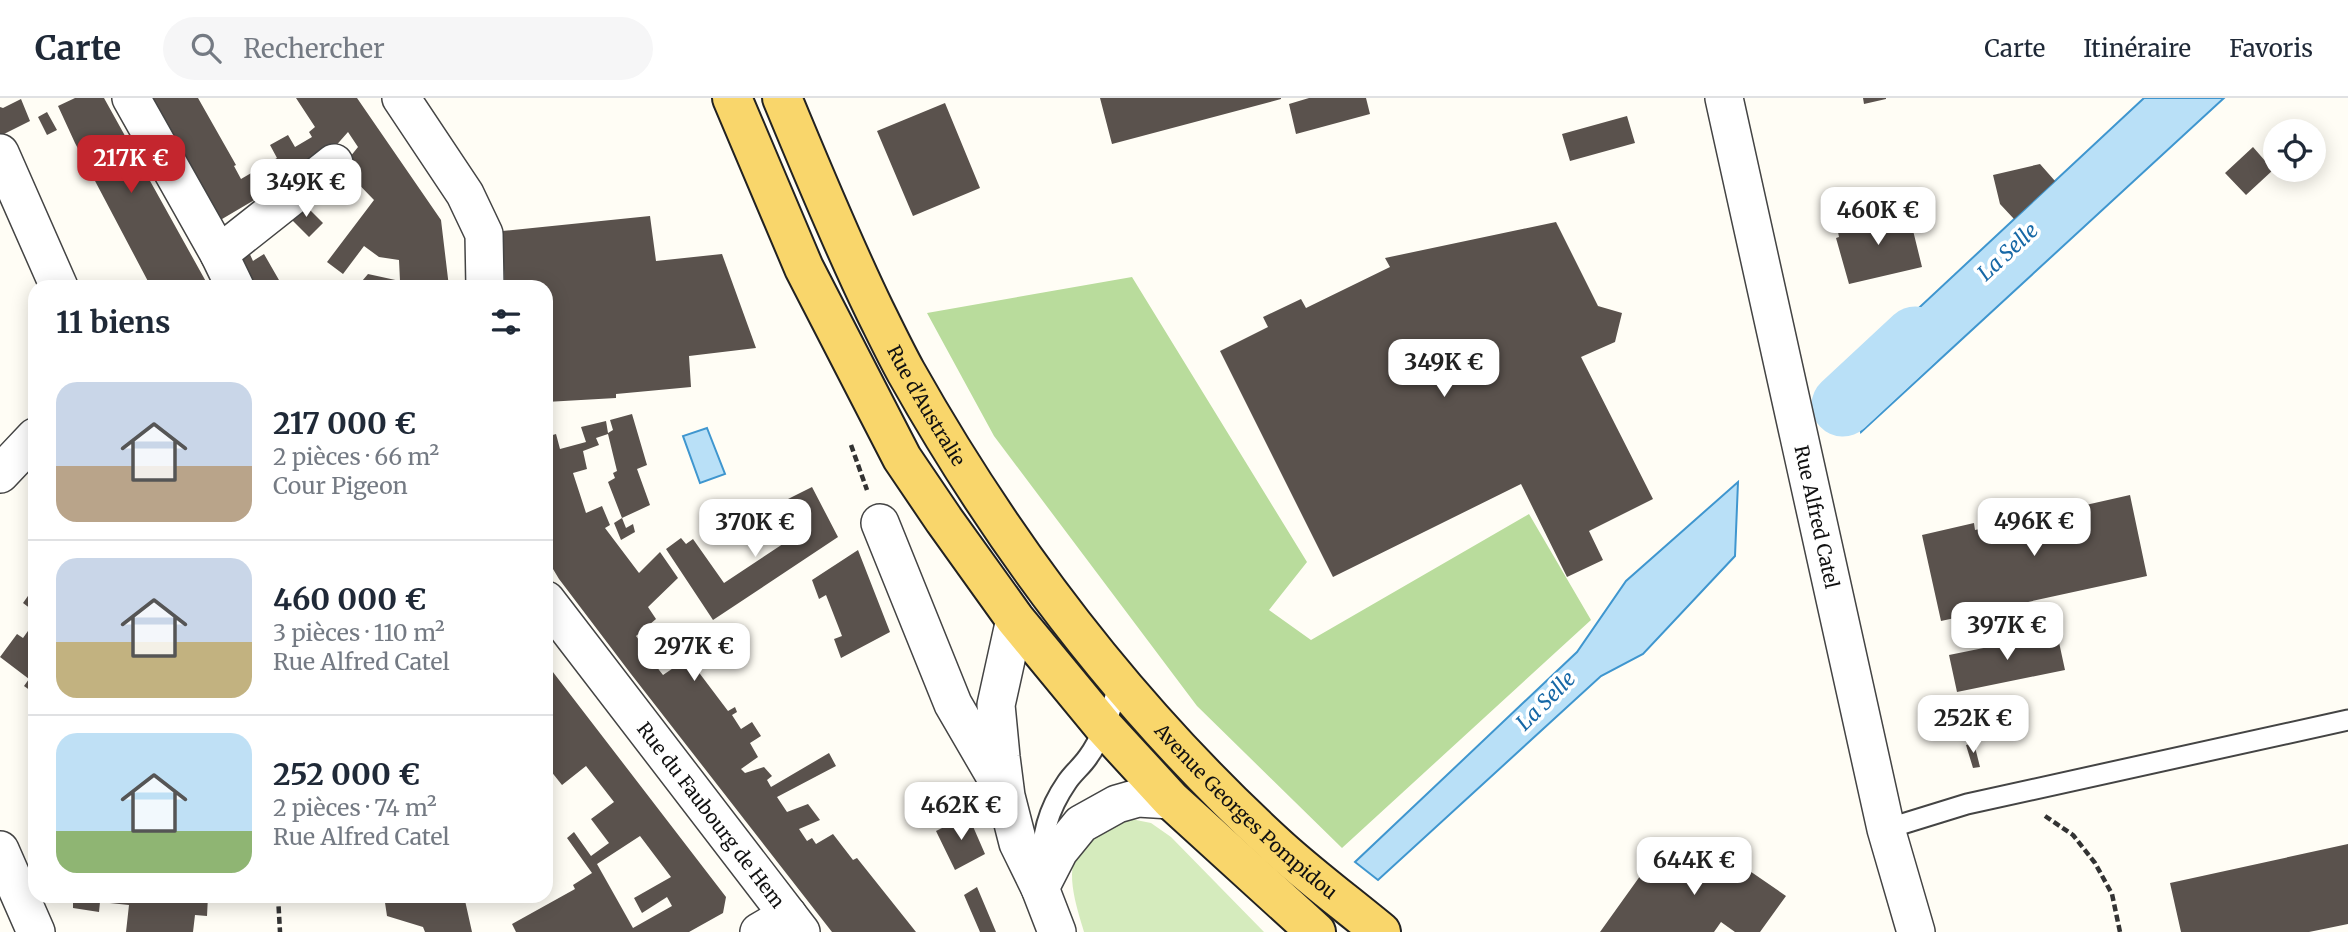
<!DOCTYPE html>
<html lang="fr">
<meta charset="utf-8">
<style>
body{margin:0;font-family:Merriweather,serif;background:#f6f6f7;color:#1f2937;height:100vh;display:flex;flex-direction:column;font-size:26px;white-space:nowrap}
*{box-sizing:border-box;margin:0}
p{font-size:23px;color:#747a83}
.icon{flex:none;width:38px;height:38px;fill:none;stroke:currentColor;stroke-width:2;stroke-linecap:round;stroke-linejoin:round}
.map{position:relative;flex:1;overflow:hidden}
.details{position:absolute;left:28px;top:182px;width:525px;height:623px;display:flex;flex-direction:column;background:#fff;border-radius:21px;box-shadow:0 4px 18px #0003}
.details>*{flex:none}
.buttons{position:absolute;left:2263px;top:21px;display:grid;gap:14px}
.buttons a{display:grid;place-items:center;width:63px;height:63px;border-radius:50%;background:#fff;box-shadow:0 4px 18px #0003;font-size:35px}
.price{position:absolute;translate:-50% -60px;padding:0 16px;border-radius:14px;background:#fff;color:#222;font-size:23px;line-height:46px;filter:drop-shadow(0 2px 4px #0008)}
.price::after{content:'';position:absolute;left:50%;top:42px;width:21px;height:16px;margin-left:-10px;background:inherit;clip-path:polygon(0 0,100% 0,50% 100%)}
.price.on{background:#c4262e;color:#fff}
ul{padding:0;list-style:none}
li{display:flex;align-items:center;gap:21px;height:175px;padding:0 28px}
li+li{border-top:2px solid #e0e1e3}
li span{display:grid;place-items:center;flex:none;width:196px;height:140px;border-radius:21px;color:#555}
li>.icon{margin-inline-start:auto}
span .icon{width:84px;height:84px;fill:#fffc;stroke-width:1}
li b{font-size:30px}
h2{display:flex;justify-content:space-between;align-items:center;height:84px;padding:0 28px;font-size:30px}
header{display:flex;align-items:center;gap:42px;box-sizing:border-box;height:98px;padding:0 35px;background:#fff;border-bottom:2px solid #e0e1e3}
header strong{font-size:33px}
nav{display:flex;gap:38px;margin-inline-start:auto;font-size:24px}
.search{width:490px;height:63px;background:#f6f6f7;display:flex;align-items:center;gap:18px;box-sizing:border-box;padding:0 24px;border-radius:38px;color:#747a83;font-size:26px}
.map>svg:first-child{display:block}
.green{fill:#d5ebbd}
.forest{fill:#b9dc9c}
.water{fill:#b9e0f7;stroke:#3f96cf;stroke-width:2}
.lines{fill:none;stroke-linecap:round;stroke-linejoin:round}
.river{stroke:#b9e0f7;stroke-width:63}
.building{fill:#5a524d;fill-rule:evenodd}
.service-casing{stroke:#444;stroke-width:23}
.minor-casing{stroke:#444;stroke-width:40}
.primary-casing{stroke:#222;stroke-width:42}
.path{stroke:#333;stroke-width:4.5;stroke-dasharray:7 3.5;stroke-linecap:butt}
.service{stroke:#fff;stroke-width:19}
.minor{stroke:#fff;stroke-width:37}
.primary{stroke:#f9d66b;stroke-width:38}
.labels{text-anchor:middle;stroke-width:7;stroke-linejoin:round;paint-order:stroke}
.street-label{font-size:19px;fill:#111;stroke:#fff}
.water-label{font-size:21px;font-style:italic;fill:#1768a6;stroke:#fff}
</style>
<header>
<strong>Carte</strong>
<div class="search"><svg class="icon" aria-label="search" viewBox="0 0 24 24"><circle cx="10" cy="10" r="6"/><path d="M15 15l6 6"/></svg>Rechercher</div>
<nav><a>Carte</a><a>Itinéraire</a><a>Favoris</a></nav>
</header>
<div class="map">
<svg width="2348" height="834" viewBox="0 0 2348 834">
<rect width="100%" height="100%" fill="#fffdf5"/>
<path class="green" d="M 1126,720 L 1151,725 L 1171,739 L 1264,834 L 1084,834 C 1077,809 1061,767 1084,746 C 1094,735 1113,728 1126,720 Z"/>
<path class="forest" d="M 1132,179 L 1307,464 L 1269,512 L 1311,542 L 1529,416 L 1591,522 L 1342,750 L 1197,608 L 994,338 L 927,215 Z"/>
<path class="water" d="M 2144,0 L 2224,0 L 1861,334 L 1848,276 Z
M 707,330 L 725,376 L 700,385 L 683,338 Z
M 1738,384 L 1735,458 L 1643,556 L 1601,578 L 1378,782 L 1355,764 L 1577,554 L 1626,483 Z"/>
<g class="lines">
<path class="river" d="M 1843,307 L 1915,240"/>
</g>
<path class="building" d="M 75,0 L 104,0 L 209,189 L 151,189 L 75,45 L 58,8 Z
M 147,0 L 198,0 L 236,67 L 234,68 L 241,81 L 277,60 L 270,47 L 288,37 L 295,49 L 312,39 L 309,34 L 315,29 L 296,0 L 357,0 L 441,122 L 449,189 L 357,189 L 368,176 L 400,183 L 399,162 L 379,159 L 364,148 L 343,176 L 327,164 L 374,102 L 342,69 L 358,49 L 348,34 L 325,60 L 217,124 Z
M 1100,0 L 1281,0 L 1281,1 L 1112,46 Z
M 1309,0 L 1366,0 L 1370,16 L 1296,36 L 1289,6 Z
M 1863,0 L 1886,0 L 1886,1 L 1864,6 Z
M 21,1 L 30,23 L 0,38 L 0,9 L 3,10 Z
M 945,5 L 980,90 L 913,118 L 877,33 Z
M 47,14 L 57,32 L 47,37 L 38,19 Z
M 1627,18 L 1635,45 L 1570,63 L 1562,36 Z
M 2253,49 L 2273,72 L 2246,97 L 2225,75 Z
M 2040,66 L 2055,83 L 2014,121 L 2000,106 L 1993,77 Z
M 300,102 L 323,125 L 309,139 L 291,121 Z
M 1908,112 L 1922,169 L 1849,186 L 1836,140 L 1839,139 L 1837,129 Z
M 650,118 L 656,163 L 722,156 L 756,250 L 689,258 L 691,289 L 616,296 L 616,300 L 546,304 L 546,189 L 505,189 L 502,133 Z
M 1556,124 L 1598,208 L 1622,215 L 1615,244 L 1581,259 L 1653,401 L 1589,433 L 1603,462 L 1567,479 L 1521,386 L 1333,479 L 1220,253 L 1268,229 L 1263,219 L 1301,201 L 1306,210 L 1390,169 L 1385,160 Z
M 248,152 L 253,163 L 264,156 L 283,189 L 254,189 L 236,159 Z
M 632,316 L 647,367 L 637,371 L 650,407 L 622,420 L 608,384 L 615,380 L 613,375 L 617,373 L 608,336 L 596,340 L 599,347 L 583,353 L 587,371 L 573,375 L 586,415 L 602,408 L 610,427 L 605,430 L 639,475 L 660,454 L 678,480 L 648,509 L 656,521 L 636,538 L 642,546 L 657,534 L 661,539 L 664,537 L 673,548 L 652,563 L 663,577 L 688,560 L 728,613 L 735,609 L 737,614 L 732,617 L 741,631 L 752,624 L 761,638 L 750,645 L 758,659 L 741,671 L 745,675 L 764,669 L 772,678 L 767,682 L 771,689 L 829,655 L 836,668 L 777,699 L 787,714 L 808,706 L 820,722 L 799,731 L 807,743 L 812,740 L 816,746 L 833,736 L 853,762 L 857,760 L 916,834 L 832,834 L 631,576 L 559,481 L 547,461 L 546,339 L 556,336 L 560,351 L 586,344 L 581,329 L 606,323 L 608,335 L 613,332 L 610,322 Z
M 812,389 L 838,439 L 713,522 L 666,451 L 681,440 L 686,446 L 693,441 L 724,485 L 804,432 L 788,401 Z
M 2130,397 L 2147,478 L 1941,523 L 1922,437 L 1974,425 L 1975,432 Z
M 622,420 L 626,430 L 633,426 L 635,434 L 621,442 L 614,425 Z
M 858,452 L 890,534 L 841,560 L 834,541 L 842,538 L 826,497 L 819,501 L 812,482 Z
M 35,488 L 35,514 L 23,505 Z
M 35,523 L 35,596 L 24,588 L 29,581 L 0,559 L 17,536 L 23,540 Z
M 2057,535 L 2065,572 L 1957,594 L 1949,557 Z
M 546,565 L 726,799 L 723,815 L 689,834 L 516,834 L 512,826 L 575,791 L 573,787 L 592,775 L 567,740 L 574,734 L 591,758 L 609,745 L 591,721 L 614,704 L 586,668 L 562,687 L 546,667 L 546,631 L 553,625 L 546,616 ZM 640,738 L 671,779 L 634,800 L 642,815 L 667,799 L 672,808 L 633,830 L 597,766 Z
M 1974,645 L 1980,669 L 1973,670 L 1966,647 Z
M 968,717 L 985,756 L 955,772 L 936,733 Z
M 1668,739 L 1714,770 L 1725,756 L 1786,798 L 1760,834 L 1735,834 L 1721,824 L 1714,834 L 1600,834 Z
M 2348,746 L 2348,826 L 2309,834 L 2181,834 L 2170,785 Z
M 977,789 L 996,834 L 980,834 L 964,797 Z
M 73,798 L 208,798 L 207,818 L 195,817 L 193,834 L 126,834 L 129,807 L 100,804 L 99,814 L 73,810 Z
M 384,798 L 464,798 L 472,834 L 425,834 L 423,829 L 387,818 Z"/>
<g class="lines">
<g class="service-casing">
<path id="service" d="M 1886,731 L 1967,706 L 2348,622
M 1041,772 C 1042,737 1047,713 1067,684 C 1073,675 1082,668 1088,659 C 1104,637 1111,609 1120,584"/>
</g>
<g class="minor-casing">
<g id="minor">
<path d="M 131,0 L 219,156 L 235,189"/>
<path d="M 401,0 L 465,96 L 484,136 L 485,189"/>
<path id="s1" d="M 1724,0 L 1886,731 L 1916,834"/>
<path d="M 0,55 L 59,189"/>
<path d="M 219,156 L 334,65"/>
<path d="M 0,376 L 35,339"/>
<path d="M 880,425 L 953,606 L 999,685"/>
<path id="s2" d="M 546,502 L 801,834"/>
<path d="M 1015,521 L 996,607 L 1001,659 L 1006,698 L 1018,745 L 1040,790 L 1057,834"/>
<path d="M 0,752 L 36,834"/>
<path d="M 1040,790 L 1059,753 L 1081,726 L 1117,706 L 1138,700 L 1171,702"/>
<path d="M 759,834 L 788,817"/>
</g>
</g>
<g class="primary-casing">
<g id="primary">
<path d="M 732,0 L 804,170 L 902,360 L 944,422 L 1015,521 L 1104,629 L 1171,702 L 1316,834"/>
<path id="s3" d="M 782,0 C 812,72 841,143 875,213 C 885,233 895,254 906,274 C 1005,450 1129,613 1279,750 C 1311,779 1347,806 1381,834"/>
</g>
</g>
<path class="path" d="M 851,347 L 867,392
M 2045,718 L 2073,737 L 2095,765 L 2112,796 L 2120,834
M 278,798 L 280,834"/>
<use href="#service" class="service"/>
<use href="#minor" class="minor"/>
<use href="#primary" class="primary"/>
</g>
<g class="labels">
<g class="street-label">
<text dy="7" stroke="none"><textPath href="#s3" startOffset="340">Rue d'Australie</textPath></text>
<text dy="7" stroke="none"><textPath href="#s1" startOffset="429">Rue Alfred Catel</textPath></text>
<text dy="7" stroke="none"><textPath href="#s3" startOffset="859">Avenue Georges Pompidou</textPath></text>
<text dy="7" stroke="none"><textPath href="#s2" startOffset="271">Rue du Faubourg de Hem</textPath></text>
</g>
<g class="water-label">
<text transform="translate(2008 154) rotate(-43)" y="7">La Selle</text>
<text transform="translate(1546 603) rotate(-45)" y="7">La Selle</text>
</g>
</g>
</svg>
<div class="buttons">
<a><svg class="icon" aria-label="locate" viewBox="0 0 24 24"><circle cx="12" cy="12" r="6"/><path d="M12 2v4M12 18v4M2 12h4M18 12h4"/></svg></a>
</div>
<b class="price on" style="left:131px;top:97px">217K €</b>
<b class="price" style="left:306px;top:121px">349K €</b>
<b class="price" style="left:1878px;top:149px">460K €</b>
<b class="price" style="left:1444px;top:301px">349K €</b>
<b class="price" style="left:2034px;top:460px">496K €</b>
<b class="price" style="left:755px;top:461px">370K €</b>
<b class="price" style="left:2007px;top:564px">397K €</b>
<b class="price" style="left:694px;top:585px">297K €</b>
<b class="price" style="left:1973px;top:657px">252K €</b>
<b class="price" style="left:961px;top:744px">462K €</b>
<b class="price" style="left:1694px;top:799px">644K €</b>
<section class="details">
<h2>11 biens<svg class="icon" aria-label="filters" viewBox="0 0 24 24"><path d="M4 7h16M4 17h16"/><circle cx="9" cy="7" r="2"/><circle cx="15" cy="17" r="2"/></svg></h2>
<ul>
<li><span style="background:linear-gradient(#c9d6e8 60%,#b9a48a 0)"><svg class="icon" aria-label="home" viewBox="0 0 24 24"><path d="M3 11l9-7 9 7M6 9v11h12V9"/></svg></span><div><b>217 000 €</b><p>2 pièces · 66 m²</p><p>Cour Pigeon</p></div></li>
<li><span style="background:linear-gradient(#c9d6e8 60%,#c2b280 0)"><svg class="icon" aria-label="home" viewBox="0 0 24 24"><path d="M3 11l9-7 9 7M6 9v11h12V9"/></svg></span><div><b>460 000 €</b><p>3 pièces · 110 m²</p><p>Rue Alfred Catel</p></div></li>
<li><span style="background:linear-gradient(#bfe0f5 70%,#8fb573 0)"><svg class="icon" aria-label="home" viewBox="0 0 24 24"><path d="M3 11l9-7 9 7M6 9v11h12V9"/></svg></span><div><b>252 000 €</b><p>2 pièces · 74 m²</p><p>Rue Alfred Catel</p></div></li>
</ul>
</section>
</div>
